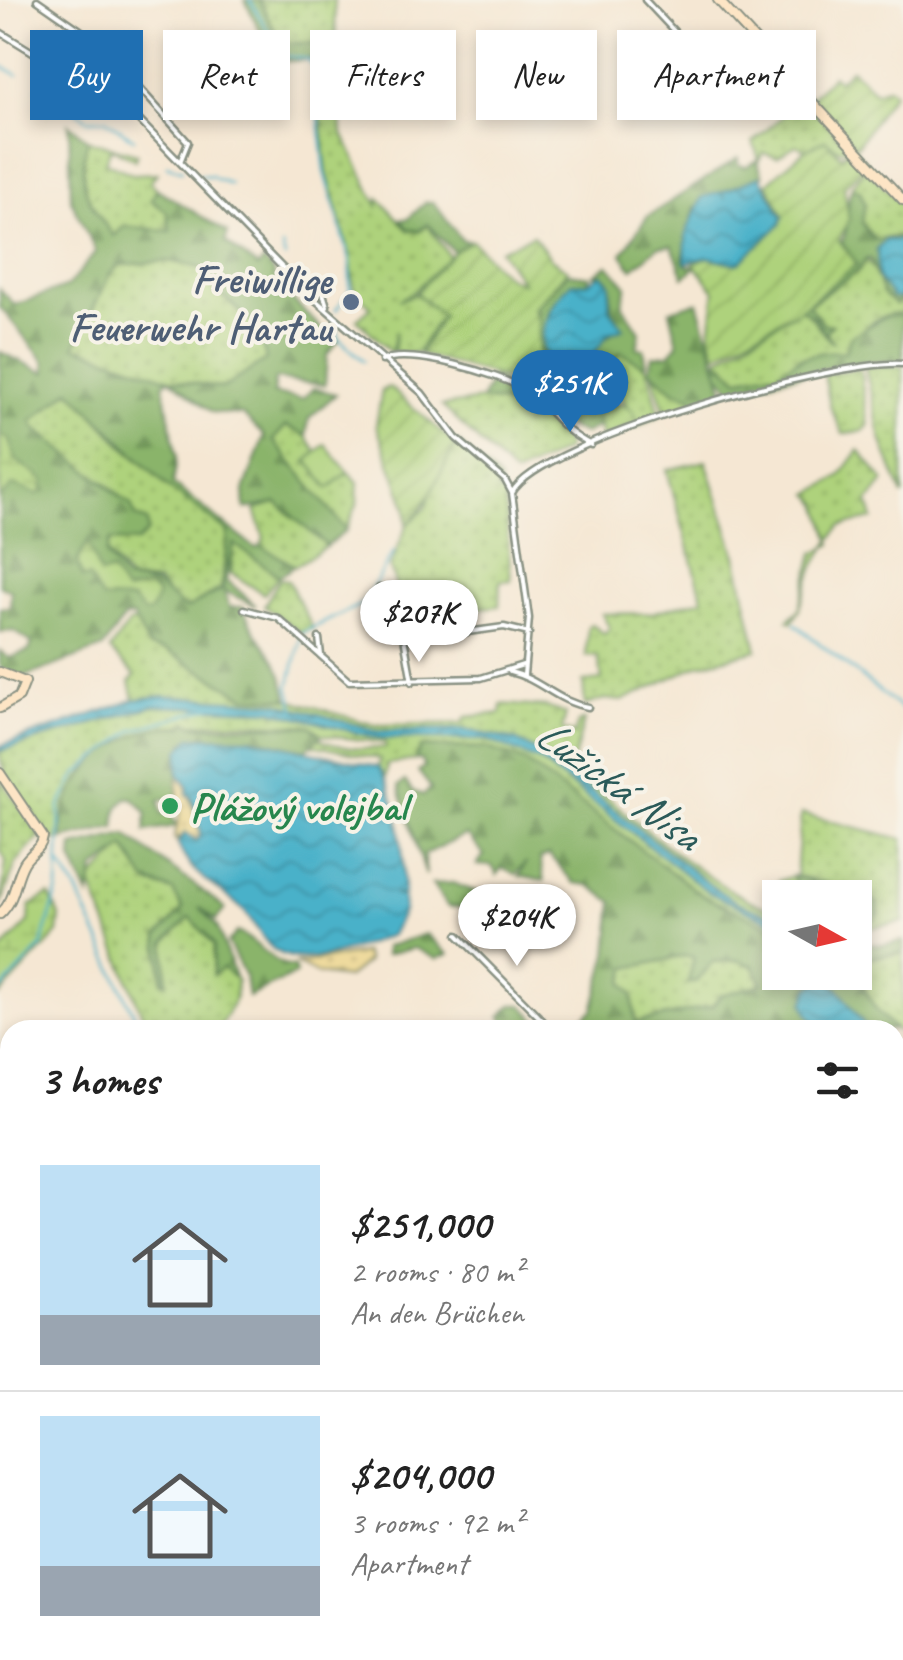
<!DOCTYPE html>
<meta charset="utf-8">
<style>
body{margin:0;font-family:Caveat,sans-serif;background:#f2f2f2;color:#222;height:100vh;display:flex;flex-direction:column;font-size:38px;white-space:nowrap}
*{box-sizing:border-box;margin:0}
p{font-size:32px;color:#767676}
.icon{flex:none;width:55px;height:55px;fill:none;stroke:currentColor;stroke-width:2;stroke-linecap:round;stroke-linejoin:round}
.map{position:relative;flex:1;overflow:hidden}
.panel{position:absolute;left:0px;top:1020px;width:905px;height:640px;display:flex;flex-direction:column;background:#fff;border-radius:30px 30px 0 0;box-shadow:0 5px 15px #0003}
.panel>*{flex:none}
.guide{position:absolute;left:30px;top:30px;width:845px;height:90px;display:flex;gap:20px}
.needle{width:65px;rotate:98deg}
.buttons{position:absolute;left:762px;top:880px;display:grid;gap:20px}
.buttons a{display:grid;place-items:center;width:110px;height:110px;border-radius:0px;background:#fff;box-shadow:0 5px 15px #0003;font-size:50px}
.price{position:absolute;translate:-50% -85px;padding:0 22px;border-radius:35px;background:#fff;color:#222;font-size:32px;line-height:65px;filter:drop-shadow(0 2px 5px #0008)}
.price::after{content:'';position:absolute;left:50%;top:60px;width:30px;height:22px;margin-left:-15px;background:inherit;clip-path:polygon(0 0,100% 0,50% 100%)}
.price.active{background:#1f6fb2;color:#fff}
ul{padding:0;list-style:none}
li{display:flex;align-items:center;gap:30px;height:250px;padding:0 40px}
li+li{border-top:2px solid #e0e0e0}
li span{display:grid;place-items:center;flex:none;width:280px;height:200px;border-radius:0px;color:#555}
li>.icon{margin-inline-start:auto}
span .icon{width:120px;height:120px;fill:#fffc;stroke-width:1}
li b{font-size:42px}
h2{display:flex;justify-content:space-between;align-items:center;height:120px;padding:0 40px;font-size:42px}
.chip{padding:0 35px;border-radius:0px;background:#fff;box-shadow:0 5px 15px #0003;font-size:35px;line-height:90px}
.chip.active{background:#1f6fb2;color:#fff}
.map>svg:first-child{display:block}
.grass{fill:url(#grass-dots);stroke:#668858;stroke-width:2.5}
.forest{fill:url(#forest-firs);stroke:#547850;stroke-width:2.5;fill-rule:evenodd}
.wetland{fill:url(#wetland-marsh);stroke:#668858;stroke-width:2.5}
.sand{fill:url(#sand-dots);stroke:#868c69;stroke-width:2.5}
.park{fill:#aed27b;stroke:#668858;stroke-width:2.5}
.garden{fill:url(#garden-furrows);stroke:#668858;stroke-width:2.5}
.water{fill:url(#water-waves);stroke:#34777e;stroke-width:2.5}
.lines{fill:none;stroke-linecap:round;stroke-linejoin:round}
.stream{stroke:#4ab1c9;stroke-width:2.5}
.street-casing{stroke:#8a9284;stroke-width:9}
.secondary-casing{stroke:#8a9284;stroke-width:12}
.street{stroke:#fff;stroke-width:4}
.secondary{stroke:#fde5c5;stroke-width:8}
.rail{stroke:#1f3d34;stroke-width:2.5}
.service-dot{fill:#5c6f8a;stroke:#f7f3e8;stroke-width:4}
.leisure-dot{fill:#2e9e5b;stroke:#f7f3e8;stroke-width:4}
.labels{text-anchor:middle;stroke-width:8;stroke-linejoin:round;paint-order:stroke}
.service-label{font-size:42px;font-weight:bold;fill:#4e5e75;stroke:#f7f3e8;text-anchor:end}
.leisure-label{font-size:42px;font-weight:bold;fill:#27864d;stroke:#f7f3e8;text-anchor:start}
.water-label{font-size:45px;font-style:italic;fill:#2a5a59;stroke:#f7f3e8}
</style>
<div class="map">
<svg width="903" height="1660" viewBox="0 0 903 1660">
<defs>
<pattern id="grass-dots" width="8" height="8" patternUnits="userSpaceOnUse" patternTransform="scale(2.5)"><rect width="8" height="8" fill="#aed27b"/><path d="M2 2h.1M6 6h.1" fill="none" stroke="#95b56b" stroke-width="1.8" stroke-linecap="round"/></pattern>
<pattern id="forest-firs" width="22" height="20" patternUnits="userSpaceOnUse" patternTransform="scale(2.5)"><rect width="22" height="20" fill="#8ab46b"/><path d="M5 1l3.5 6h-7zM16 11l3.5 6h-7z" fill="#709459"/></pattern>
<pattern id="wetland-marsh" width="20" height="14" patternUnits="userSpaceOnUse" patternTransform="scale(2.5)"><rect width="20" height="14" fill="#aed27b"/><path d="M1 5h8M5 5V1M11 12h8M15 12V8" fill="none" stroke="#95b56b"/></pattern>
<pattern id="sand-dots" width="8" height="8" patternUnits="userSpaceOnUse" patternTransform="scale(2.5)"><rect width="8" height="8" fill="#eeda9e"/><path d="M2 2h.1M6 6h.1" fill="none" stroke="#ccbc89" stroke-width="1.8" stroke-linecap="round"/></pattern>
<pattern id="garden-furrows" width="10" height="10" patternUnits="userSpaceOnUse" patternTransform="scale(2.5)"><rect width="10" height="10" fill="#aed27b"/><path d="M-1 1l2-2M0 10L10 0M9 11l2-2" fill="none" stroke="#95b56b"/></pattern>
<pattern id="water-waves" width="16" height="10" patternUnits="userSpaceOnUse" patternTransform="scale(2.5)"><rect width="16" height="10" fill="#4ab1c9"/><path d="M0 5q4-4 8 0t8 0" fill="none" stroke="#3d91a4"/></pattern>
</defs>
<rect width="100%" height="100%" fill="#f7f3e8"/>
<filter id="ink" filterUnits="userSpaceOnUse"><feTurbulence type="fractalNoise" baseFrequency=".01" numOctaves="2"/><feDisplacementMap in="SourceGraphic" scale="20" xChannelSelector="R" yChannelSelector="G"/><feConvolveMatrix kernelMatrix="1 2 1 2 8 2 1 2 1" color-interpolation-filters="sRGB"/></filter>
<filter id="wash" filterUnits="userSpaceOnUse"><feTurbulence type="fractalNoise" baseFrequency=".0048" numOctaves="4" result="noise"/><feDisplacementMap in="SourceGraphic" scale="40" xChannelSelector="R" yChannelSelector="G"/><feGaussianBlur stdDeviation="2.25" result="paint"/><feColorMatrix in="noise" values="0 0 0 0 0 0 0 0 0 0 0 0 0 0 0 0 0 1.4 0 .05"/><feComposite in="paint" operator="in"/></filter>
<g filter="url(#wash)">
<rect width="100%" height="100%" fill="#f5e7d3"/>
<path class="grass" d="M 259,0 L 334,0 L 339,95 L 319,97 L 318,72 L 309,59 L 327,51 L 281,43 Z
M 803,98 L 849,147 L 839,150 L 825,140 L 805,150 L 796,145 L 777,157 L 763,153 L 759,160 L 753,142 Z
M 319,100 L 340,100 L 342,132 L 378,206 L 379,198 L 408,230 L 419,232 L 428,225 L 450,257 L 413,292 L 399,300 L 416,294 L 441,315 L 417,353 L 394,353 L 396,331 L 391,353 L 357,319 L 371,307 L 354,290 L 350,255 L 327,172 Z
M 88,140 L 137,154 L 135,160 L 111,148 L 105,162 L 132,174 L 157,173 L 150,182 L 157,189 L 151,200 L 167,212 L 170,231 L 124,227 L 115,237 C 88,204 75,182 88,140 Z
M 866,167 L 903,207 L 903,236 L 875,240 L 862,223 L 860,191 L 852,187 Z
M 866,259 L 899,303 L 903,295 L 903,314 C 879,310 856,333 845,352 L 800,357 L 775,376 L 772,372 L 734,379 L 718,359 L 801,309 C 817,317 819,335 833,342 L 826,331 L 831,326 L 824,324 L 808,305 L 859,270 Z
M 170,261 L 202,268 L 215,290 L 259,328 L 267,360 L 224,388 L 170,379 L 74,346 L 110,274 L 120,265 Z
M 620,352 L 647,367 L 660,415 L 640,425 L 617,391 L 610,391 L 603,374 Z
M 865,367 L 903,367 L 903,496 L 881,439 Z
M 860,369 L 868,426 L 863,431 L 843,434 L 830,406 L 824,374 Z
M 652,373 L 673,390 L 692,397 L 695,403 L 665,412 Z
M 71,390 L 123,446 L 228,532 L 221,588 L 186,609 L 171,600 L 158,582 L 130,580 L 106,552 L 110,541 L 120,538 L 136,517 C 121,479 50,460 31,421 Z
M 481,400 C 510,403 566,411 567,450 L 514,475 L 442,406 Z
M 286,426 L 306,436 L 317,452 L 307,461 L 329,487 L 348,472 L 358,482 L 357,505 L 346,530 L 273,440 Z
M 458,442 L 500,481 L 497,490 L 505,496 L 511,580 L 500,581 L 499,606 L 448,612 L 448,627 L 419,624 L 413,598 L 399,597 L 390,567 L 407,525 L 426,508 L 436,476 Z
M 859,450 L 884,481 L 868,502 L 873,519 L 841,526 C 835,533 818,559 814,567 C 806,586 804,604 792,622 L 788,620 L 799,610 L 814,553 L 832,544 L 819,503 L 810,494 L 840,476 Z
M 706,461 L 736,555 L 757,650 L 698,665 L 622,701 L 605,699 L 585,705 L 583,682 L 602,680 L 598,657 L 586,656 L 588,626 L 592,624 L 604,634 L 610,629 L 602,614 L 651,613 L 703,599 L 667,470 Z
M 277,502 L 327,546 L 295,566 L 261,546 L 264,538 L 255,510 Z
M 234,543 L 279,576 L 264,594 L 231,573 Z
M 280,579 L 288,580 L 313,629 L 300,632 L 264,606 Z
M 137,621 L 149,647 L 167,651 L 245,697 L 288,699 L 375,725 L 462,723 L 466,717 L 501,713 L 502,704 L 546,707 L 566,714 L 562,730 L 574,734 L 578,723 L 584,720 L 572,768 C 628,812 709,890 775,911 L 779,881 L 793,876 L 797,889 L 815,897 L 780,898 L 780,919 L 736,902 L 710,885 L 548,757 L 515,740 L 461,729 L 378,731 L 279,703 L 148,697 L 134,700 L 130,681 L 135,675 L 110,650 L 129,623 Z
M 153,706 L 271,710 L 377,738 L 471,738 L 500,743 L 540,761 L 710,893 L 780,926 L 780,931 L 717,905 L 488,748 L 422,747 L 415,760 L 387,764 L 385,779 L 378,767 L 380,759 L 311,745 L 317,737 C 333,748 366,751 386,747 L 386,743 L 322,735 L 311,726 C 234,722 110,708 71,794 C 65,808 60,824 62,839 L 44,842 C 41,807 0,788 0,751 Z
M 0,778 L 40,836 L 16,863 L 0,907 L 6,861 L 0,849 Z
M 801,814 L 903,839 L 903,922 L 855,931 L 855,910 L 864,920 L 872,921 L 850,889 L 796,876 Z
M 124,846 L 148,883 L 173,891 L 183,910 L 158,937 L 162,982 L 167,981 L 165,943 L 190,917 L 214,945 L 214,973 L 223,967 L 236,979 L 235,999 L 218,1030 L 148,1030 L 90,882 Z
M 903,953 L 903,1036 C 882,1019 855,987 855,959 Z
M 685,956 L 695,956 L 689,983 L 697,981 L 713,962 L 738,960 L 754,966 L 762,984 L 721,995 L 712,1006 L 635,1023 L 623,982 L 627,968 Z
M 903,1622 L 903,1649 L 894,1660 L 751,1660 L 749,1650 L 895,1650 L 895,1624 Z"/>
<path class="forest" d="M 245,0 L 259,0 L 281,43 L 328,43 L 327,51 L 306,60 L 275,62 Z
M 69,124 L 88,140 C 75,182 88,204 114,236 L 124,226 L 170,231 L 167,212 L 151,200 L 157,189 L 228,233 L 225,242 L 258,267 L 264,261 L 274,272 L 278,296 L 283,290 L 331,338 L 339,340 L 327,355 L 325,385 L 275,379 L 273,394 L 303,399 L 313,388 L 336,394 L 309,418 L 306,436 L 286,426 L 273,440 L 346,530 L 327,546 L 277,503 L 245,509 L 244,491 L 264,436 L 243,415 L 212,412 L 170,379 L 163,383 L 177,458 L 173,484 L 255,548 L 261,546 L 295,566 L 279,576 L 234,544 L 227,580 L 256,606 L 224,591 L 229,607 L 243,607 C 257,647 279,649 288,699 L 246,697 L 167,651 L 149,647 L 133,617 L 124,618 L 103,648 L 24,677 L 0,668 L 0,651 L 9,658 L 29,651 L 32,643 L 14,631 L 0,632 L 0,608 L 10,607 L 11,590 L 0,586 L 0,352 L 46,373 L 45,362 L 0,307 L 0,289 L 15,305 L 68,286 L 96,252 L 71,200 ZM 170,261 L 201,268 L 215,290 L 259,328 L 266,360 L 223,388 L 170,379 L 75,346 L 110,274 L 120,265 ZM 70,390 L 168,487 L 228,532 L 223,589 L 186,609 L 155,584 L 126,580 L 106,555 L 110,541 L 138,542 L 148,531 L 147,521 L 136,517 L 131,505 L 35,428 L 32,421 Z
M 738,158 L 738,164 L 745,167 L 757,160 L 763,176 L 723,193 L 728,215 L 695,207 L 683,259 L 688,266 L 697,266 L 684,277 L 672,246 L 658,247 L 632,269 L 622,254 L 647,217 Z
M 852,187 L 860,191 L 865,203 L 862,223 L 874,240 L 903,236 L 903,240 L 880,244 L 878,278 L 899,298 L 903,295 L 896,305 L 883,294 L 871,259 L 866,259 L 859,270 L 808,305 L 824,324 L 832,325 L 826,331 L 832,343 L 814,317 L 801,309 L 857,264 L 842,243 C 852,221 845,199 852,187 Z
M 426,202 L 433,202 L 462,240 L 471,241 L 454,252 L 428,224 L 419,231 L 408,229 L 400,219 L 408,219 Z
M 608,265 L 627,286 L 622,304 L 640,332 L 637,348 L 644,349 L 647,367 L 621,352 L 603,374 L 610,391 L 616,391 L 616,403 L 597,416 L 598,426 L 585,434 C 555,426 558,412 553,386 C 550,372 541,360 539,346 C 538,333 539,319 537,306 L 568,273 L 590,276 L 587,283 L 563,293 L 549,311 L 554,365 L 570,355 L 582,361 L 613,332 L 610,283 L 602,274 L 593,275 Z
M 698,302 L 724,391 L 695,403 L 692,397 L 673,390 L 650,370 L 653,356 L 669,354 L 678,344 L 670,310 Z
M 889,314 L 903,314 L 903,361 L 859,362 L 732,389 L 718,372 L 718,359 L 738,379 L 772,372 L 775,375 C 796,357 817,350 845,352 L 850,337 Z
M 492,378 L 529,397 L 529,405 L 481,400 Z
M 186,722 L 198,726 L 311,726 L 322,735 L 306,750 L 250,738 L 185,742 L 178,761 L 178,797 L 159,800 L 162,814 L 171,813 L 176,826 L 145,831 L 147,812 L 133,798 L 126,798 L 117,809 L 115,827 L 62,839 C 55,782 127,719 183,727 Z
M 421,747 L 488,748 L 525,761 L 703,896 L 780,931 L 780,972 L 855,970 L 875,1008 L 895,1030 L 868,1030 L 837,987 L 816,1025 L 825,1030 L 569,1030 L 593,1010 L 608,954 L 613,902 L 589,885 L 574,883 L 549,855 L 540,858 L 544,881 L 519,876 L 526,862 L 515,874 L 501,868 L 497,875 L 492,866 L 477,865 L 484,855 L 466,835 L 424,854 L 426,875 L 398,786 L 405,781 L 412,791 L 424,795 L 431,788 L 418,771 L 424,767 L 421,760 L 415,760 ZM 685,956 L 694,957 L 688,983 L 697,981 L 713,962 L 738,960 L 754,966 L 762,984 L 721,995 L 712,1006 L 636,1023 L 632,994 L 623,983 L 627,968 Z
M 126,834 C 158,861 193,881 225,909 L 216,920 L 199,907 L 217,926 L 236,979 L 223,968 L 213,975 L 214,945 L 190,917 L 165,943 L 167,982 L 163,982 L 158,937 L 183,909 L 173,891 L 146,881 L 125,846 L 95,869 L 89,896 L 72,859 L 73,846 Z
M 793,876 L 850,889 L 877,902 L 879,914 L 873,921 L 864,921 L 855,910 L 855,898 L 815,897 L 797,889 Z
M 453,883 L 487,896 L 471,916 L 462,907 L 448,907 L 432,884 Z
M 500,899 L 529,908 L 532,914 L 535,908 L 539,911 L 536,920 L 546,929 L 476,928 L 484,910 L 490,912 L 492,904 Z
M 237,932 C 257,940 273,966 294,967 L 296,974 L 248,997 L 245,976 L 228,943 Z
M 426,934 L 448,954 L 436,959 L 414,948 L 385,955 L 385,947 Z
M 903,941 L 903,953 L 855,959 L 855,943 L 883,945 Z
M 512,1005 L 523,1005 L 540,1024 L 508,1029 L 501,1016 Z"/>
<path class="wetland" d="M 0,436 L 8,438 L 16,460 L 44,480 L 42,492 L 37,494 L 13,485 L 0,499 Z
M 88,540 L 100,575 L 112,571 L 125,592 L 148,587 L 158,595 L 150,612 L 144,613 L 133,600 L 102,599 L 89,577 L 82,578 L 77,562 Z
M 49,895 L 60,916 L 58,933 L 0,995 L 0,952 L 29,922 L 30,906 Z"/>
<path class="sand" d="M 177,780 L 185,780 L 201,834 L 197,841 L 179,837 L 178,843 L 174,838 L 181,811 Z
M 364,953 L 367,961 L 347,978 L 317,974 L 296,963 Z"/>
<path class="park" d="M 325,444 L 348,472 L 329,488 L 307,461 Z"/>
<path class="garden" d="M 851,69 L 875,92 L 888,87 L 894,92 L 856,147 L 811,97 L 833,75 L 838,81 Z
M 825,140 L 841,156 L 852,147 L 867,163 L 844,187 L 849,219 L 839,240 L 857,264 L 801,309 L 716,355 L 710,335 L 715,291 L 694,264 L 708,257 L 734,264 L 764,241 L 784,216 L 767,183 L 805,150 Z
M 533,235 L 551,259 L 568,270 L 534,308 L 539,323 L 538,350 L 550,380 L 556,421 L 528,391 L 510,380 L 419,354 L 443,316 L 416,293 L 454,252 L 471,241 C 491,255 496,275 522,282 L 500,250 Z
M 389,387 L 456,444 C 439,472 431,503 407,525 L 406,506 L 376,425 L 382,390 Z
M 620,403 L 632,410 L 640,425 L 602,438 L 597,416 Z"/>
<path class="water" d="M 760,176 L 783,217 L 780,225 L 738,264 L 708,257 L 685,263 L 686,233 L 702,197 L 721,192 L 725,198 L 722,192 Z
M 886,240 L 903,240 L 903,294 L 899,298 L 893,298 L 878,278 L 877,248 Z
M 602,274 L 610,283 L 609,308 L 624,328 L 609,333 L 588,362 L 570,355 L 552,366 C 529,339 553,300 572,282 L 587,283 Z
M 163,696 L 279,703 L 378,731 L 461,729 L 515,740 L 548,757 L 710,885 L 736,902 L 780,919 L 780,926 L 710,893 L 540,761 L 488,740 L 377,738 L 271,710 L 153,706 L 0,751 L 0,746 L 134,700 Z
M 191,737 L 250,738 L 378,767 C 401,804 404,852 404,894 L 394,895 L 403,896 L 404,910 L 391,935 C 366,944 300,975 270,946 C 259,935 253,919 242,909 C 219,886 189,877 178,843 L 185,832 L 197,841 L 201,833 L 192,797 L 187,794 L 189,787 L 179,774 L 180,750 Z
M 821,979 L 837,987 L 868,1030 C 839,1030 815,1036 804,1003 L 809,989 Z"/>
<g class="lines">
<path class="stream" d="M 250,0 L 282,55 L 307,59 L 313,65 L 325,172 L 350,260 L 350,290 L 336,310
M 0,65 L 18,75
M 37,88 L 50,99 L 71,104 L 87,120 L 105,119 L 134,139
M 167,165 L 170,166
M 172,167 L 182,170
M 200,175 L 212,176
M 214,178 L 230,184
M 282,247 L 285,258
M 335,319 L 339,339 L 364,361
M 795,624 L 903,710
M 295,710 L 289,687 L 302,633 L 364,603 L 394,551
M 58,861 L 75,887 L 141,1030
M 0,991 L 41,947 L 58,890 L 60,806 L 76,775 L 133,730 L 211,707
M 895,1400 L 903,1395
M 775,1650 L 777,1660"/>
</g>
</g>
<g filter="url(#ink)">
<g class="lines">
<g class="street-casing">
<path id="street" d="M 37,0 L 99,43 L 188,142 L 180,162
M 645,0 L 746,108 L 785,73
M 0,32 L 132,113 L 303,289 L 422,393 L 456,438 L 505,480 L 512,493 L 529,618 L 524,675
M 323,293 L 327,306
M 382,361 C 406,347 501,374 525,390 C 553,409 556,427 591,445
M 512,493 C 539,440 838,359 903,364
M 379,588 L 397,599 L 412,682
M 244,609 L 278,618 L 349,681 L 481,678 L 523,665
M 460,633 L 504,627 L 529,633
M 319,638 L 321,655
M 510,672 C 540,679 557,702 588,707
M 458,935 L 552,1030
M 0,1346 L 10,1342
M 0,1392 L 10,1388
M 0,1434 L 10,1430
M 0,1481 L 10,1479
M 0,1537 L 10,1538
M 0,1588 L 10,1594
M 0,1647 L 10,1643
M 80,1650 L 96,1660
M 18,1660 L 37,1650
M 633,1660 L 642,1655 L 650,1660"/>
</g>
<g class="secondary-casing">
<path id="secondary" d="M 718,0 L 903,200
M 0,672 L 25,682 L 19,697 L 0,708
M 0,773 L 43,837 C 41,851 31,851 24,863 C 14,881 16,899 0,914
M 895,1118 L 903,1117
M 0,1192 L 10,1205
M 0,1249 L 10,1240
M 489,1660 L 489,1650
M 899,1660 L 903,1655"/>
</g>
<use href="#street" class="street"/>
<use href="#secondary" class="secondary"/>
<path class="rail" d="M 895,1491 L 903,1490
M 0,1616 L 10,1612"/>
</g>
</g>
<circle class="service-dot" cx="351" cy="302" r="10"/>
<circle class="leisure-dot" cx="170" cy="806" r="10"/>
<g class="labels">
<g class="service-label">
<text x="331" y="293">Freiwillige<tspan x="331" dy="48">Feuerwehr Hartau</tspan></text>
</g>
<g class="leisure-label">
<text x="190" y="821">Plážový volejbal</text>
</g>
<g class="water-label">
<text transform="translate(619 783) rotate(36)" y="16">Lužická Nisa</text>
</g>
</g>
</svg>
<div class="buttons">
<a><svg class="needle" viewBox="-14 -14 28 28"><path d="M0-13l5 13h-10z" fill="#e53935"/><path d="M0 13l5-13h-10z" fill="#767676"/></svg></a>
</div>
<b class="price active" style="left:570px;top:435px">$251K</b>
<b class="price" style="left:419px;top:665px">$207K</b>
<b class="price" style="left:517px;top:969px">$204K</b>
<div class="guide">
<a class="chip active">Buy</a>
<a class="chip">Rent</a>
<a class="chip">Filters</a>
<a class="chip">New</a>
<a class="chip">Apartment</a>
</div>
<section class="panel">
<h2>3 homes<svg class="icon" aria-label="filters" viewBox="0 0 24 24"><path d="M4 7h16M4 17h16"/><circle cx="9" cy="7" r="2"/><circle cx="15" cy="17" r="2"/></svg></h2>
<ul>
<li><span style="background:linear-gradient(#bfe0f5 75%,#9aa5b1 0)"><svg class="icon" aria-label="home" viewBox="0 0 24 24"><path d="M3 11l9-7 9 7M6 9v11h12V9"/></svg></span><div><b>$251,000</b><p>2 rooms · 80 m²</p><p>An den Brüchen</p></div></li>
<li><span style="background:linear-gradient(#bfe0f5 75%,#9aa5b1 0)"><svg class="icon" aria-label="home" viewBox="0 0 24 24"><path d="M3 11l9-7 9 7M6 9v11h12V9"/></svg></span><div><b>$204,000</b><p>3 rooms · 92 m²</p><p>Apartment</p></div></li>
</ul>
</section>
</div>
